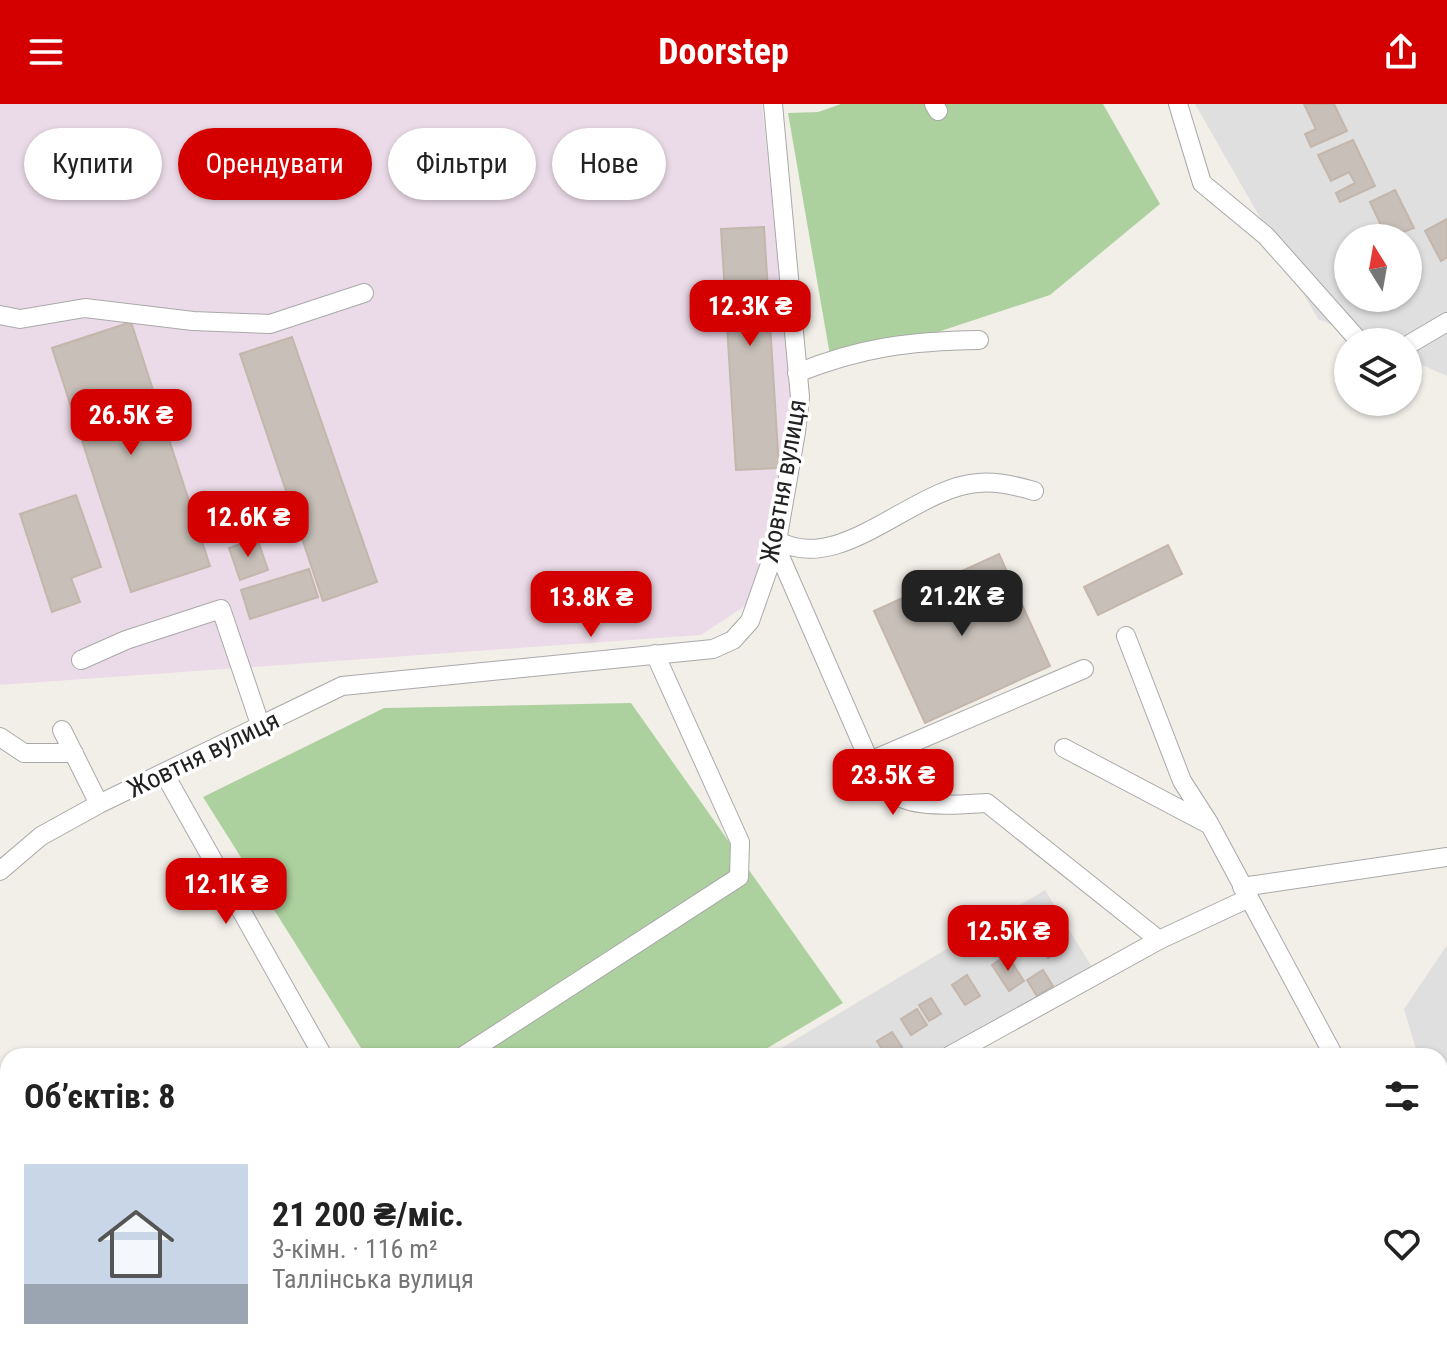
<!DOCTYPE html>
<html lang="uk">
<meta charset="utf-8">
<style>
body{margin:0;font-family:"Roboto Condensed",sans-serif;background:#f2f2f2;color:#222;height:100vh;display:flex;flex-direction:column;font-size:30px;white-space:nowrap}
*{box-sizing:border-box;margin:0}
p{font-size:26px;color:#767676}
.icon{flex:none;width:44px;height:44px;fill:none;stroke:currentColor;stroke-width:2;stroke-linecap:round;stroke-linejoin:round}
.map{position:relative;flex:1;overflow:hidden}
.side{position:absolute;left:0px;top:944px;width:1448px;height:312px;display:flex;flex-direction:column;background:#fff;border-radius:24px 24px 0 0;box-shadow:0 2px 6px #0004}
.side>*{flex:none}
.hud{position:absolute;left:24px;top:24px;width:800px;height:72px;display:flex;gap:16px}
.needle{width:52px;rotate:349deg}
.tools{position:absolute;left:1334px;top:120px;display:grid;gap:16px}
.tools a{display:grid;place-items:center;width:88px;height:88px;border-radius:50%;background:#fff;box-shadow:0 2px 6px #0004;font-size:40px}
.price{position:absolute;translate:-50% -68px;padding:0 18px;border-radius:16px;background:#d40000;color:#fff;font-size:26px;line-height:52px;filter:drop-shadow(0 2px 4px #0008)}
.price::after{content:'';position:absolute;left:50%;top:48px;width:24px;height:18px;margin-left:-12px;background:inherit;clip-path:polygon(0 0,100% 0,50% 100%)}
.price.current{background:#222;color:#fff}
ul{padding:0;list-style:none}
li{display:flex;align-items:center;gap:24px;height:200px;padding:0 24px}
li span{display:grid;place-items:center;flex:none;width:224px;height:160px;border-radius:0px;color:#555}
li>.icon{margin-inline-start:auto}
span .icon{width:96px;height:96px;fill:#fffc;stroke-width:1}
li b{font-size:34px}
h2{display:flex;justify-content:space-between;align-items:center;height:96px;padding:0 24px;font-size:34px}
.pill{padding:0 28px;border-radius:36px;background:#fff;box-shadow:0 2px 6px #0004;font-size:28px;line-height:72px}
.pill.current{background:#d40000;color:#fff}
header{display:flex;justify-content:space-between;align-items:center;height:104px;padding:0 24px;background:#d40000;color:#fff;font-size:36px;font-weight:700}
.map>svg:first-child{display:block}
.residential{fill:#e0dfdf;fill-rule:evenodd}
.industrial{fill:#ebdbe8}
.forest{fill:#add19e}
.building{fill:#c7bfb8;stroke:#c4b6ab;stroke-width:2}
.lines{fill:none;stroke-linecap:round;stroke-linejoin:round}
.minor-casing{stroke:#a9a9a9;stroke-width:20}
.minor{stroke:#fff;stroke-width:18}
.labels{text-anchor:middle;stroke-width:7;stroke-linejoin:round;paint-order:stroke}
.street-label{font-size:26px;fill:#222;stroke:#fff}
</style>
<header><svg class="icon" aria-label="menu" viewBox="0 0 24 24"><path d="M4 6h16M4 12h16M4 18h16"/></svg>Doorstep<svg class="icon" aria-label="share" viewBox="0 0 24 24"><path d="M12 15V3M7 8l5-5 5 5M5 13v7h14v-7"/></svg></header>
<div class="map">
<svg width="1447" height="1256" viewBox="0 0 1447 1256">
<rect width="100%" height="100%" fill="#f2efe9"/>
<path class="residential" d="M 1195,0 L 1447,0 L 1447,272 L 1408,255 L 1408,238 L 1370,238 L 1318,215 ZM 1348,134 L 1408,134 L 1408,194 L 1348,194 Z
M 1045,786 L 1098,873 L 965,952 L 768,952 Z
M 1447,841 L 1447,1049 L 1440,1025 L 1440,952 L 1418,952 L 1404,905 Z"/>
<path class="industrial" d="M 0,0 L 762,0 L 791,275 L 787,362 L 748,500 L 701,531 L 0,581 Z"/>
<path class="forest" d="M 841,0 L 1103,0 L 1160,100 L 1050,191 L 832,263 L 788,9 L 818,8 Z
M 631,599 L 843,899 L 754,952 L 366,952 L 203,693 L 384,604 Z
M 8,1092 L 8,1248 L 256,1248 L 239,1256 L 0,1256 L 0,1096 Z
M 663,1248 L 1270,1248 L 1272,1256 L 630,1256 Z"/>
<path class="building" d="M 1304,0 L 1334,0 L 1347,27 L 1311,43 L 1305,30 L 1316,25 Z
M 1353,36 L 1375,82 L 1340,98 L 1336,89 L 1355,79 L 1349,68 L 1331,77 L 1318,51 Z
M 1395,86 L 1414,124 L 1387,134 L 1370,98 Z
M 1447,115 L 1447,153 L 1441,157 L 1425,127 Z
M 764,123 L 779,364 L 736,366 L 721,125 Z
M 131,218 L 210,462 L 131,488 L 52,244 Z
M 292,233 L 377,478 L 323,497 L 240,250 Z
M 76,391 L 101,463 L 71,474 L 80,498 L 52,508 L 20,410 Z
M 257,434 L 268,466 L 240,476 L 229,444 Z
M 1168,441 L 1182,470 L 1098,511 L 1084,483 Z
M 999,450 L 1050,562 L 925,619 L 874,507 Z
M 309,465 L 318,493 L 250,515 L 241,486 Z
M 1051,826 L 1063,845 L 1048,854 L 1036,835 Z
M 1007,851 L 1024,877 L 1009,887 L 992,861 Z
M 1043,866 L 1053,882 L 1037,892 L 1027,876 Z
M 967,871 L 980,892 L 965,901 L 952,881 Z
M 931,894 L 941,910 L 929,917 L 919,901 Z
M 917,905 L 927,921 L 911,931 L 901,915 Z
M 892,928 L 902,943 L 886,952 L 877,937 Z"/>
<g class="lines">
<g class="minor-casing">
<path id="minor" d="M 934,0 L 938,7
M 1178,0 L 1202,79 L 1266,132 L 1360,238
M 0,211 L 20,215 L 85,204 L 193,217 L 270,220 L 364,189
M 1408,241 L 1447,218
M 797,269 C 862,243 911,237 979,236
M 777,436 C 839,473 914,383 978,379 C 996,377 1017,382 1034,387
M 776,443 L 879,679 C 904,707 952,701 987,699 L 1159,836
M 1126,532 L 1182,677 L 1209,719
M 81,556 L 126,536 L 221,505 L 261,623
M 62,626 L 99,700
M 0,633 L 24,649 L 74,649
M 1064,644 L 1210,721 L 1334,952
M 870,657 L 1084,565
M 165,671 L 323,952
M 0,767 L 41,732 L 99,700 L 342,582 L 713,545 L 733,536 L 750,517 L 776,443 L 796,328 L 800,293 L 773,0
M 1242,783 L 1447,753
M 463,952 L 739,773 L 740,738 L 655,550
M 949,952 L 1159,836 L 1247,795
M 1440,1146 L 1447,1158
M 338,1256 L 352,1248"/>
</g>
<use href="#minor" class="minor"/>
</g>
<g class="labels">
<g class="street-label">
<text transform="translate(783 377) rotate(-80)" y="9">Жовтня вулиця</text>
<text transform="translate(203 650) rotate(-26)" y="9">Жовтня вулиця</text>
</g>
</g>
</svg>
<div class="tools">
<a><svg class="needle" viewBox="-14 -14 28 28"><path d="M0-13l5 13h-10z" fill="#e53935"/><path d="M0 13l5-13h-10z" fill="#767676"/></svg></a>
<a><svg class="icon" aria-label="layers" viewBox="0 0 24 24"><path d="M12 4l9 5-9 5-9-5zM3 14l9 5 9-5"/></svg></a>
</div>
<b class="price" style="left:750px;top:244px">12.3K ₴</b>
<b class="price" style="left:131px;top:353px">26.5K ₴</b>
<b class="price" style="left:248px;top:455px">12.6K ₴</b>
<b class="price current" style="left:962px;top:534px">21.2K ₴</b>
<b class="price" style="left:591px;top:535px">13.8K ₴</b>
<b class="price" style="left:893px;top:713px">23.5K ₴</b>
<b class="price" style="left:226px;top:822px">12.1K ₴</b>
<b class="price" style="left:1008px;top:869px">12.5K ₴</b>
<div class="hud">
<a class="pill">Купити</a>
<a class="pill current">Орендувати</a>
<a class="pill">Фільтри</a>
<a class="pill">Нове</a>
</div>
<section class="side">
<h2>Об’єктів: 8<svg class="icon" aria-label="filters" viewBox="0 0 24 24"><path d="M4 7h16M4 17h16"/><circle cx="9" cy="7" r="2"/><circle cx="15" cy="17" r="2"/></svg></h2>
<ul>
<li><span style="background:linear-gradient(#c9d6e8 75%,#9aa5b1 0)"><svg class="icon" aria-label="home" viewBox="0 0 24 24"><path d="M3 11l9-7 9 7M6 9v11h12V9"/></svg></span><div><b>21 200 ₴/міс.</b><p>3-кімн. · 116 m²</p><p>Таллінська вулиця</p></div><svg class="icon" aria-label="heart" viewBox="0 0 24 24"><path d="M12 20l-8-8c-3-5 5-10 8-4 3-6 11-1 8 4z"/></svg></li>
</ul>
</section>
</div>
